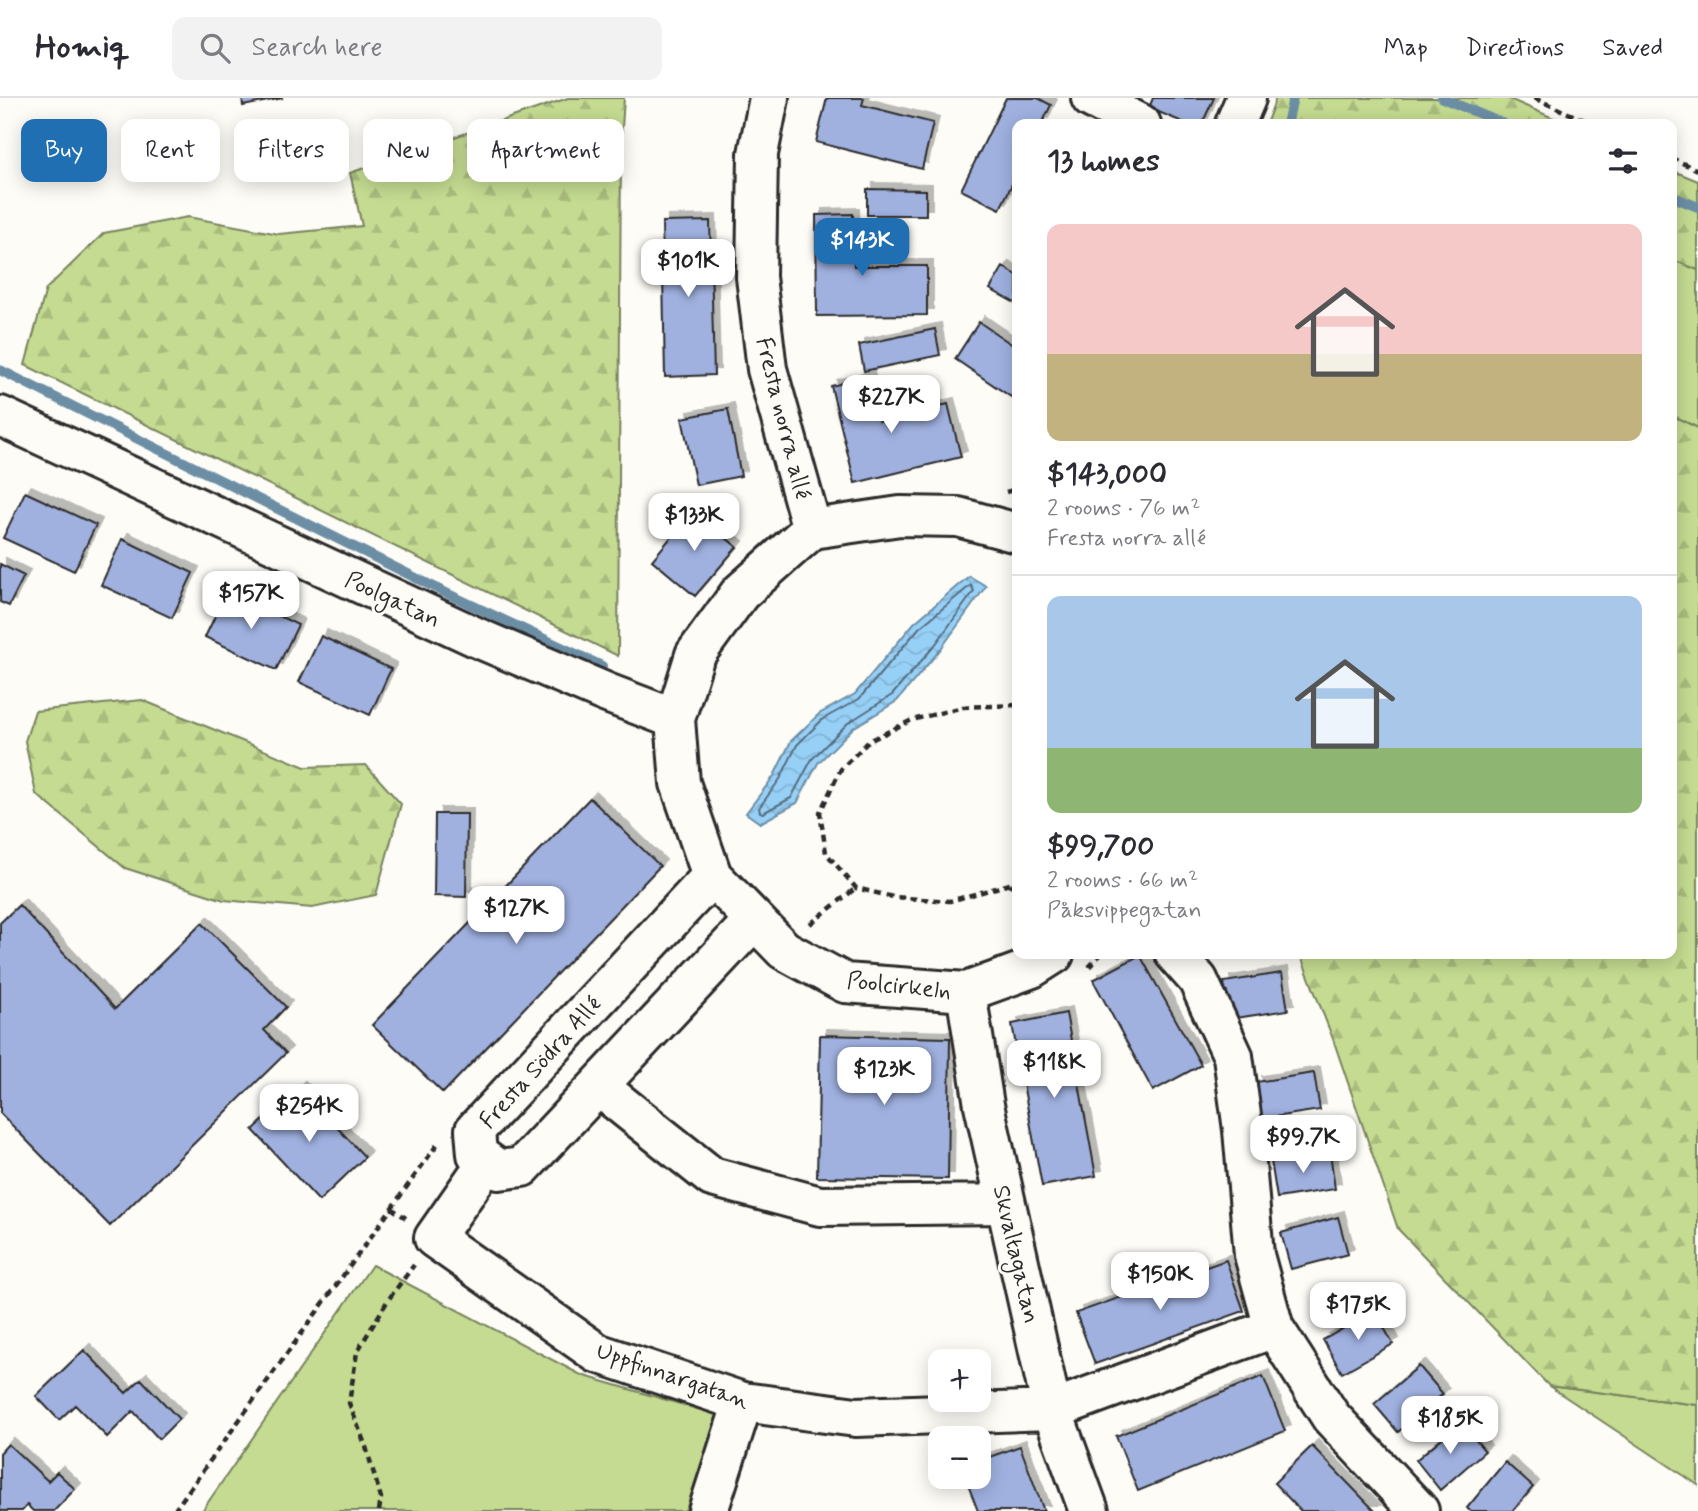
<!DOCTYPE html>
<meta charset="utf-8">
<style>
body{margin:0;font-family:Mynerve,sans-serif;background:#f2f2f3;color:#2b2b33;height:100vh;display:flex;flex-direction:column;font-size:26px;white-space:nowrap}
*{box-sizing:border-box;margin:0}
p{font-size:23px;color:#7c7c81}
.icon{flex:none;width:38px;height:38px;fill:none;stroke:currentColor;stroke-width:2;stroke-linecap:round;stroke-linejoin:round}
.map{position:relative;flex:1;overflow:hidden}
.sheet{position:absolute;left:1012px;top:21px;width:665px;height:840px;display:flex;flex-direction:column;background:#fff;border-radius:14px;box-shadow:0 4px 18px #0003}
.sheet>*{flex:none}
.hud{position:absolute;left:21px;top:21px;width:665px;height:63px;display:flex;gap:14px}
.controls{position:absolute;left:928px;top:1251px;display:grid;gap:14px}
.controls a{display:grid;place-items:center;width:63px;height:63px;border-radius:14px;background:#fff;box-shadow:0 4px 18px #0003;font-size:35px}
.price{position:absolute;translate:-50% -60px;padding:0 16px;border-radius:14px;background:#fff;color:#222;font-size:23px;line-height:46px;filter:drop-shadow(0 2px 4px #0008)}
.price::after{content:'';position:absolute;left:50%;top:42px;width:21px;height:16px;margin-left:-10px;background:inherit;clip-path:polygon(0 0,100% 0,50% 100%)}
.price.active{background:#1f6fb2;color:#fff}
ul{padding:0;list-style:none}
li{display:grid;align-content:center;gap:14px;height:371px;padding:0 35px}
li+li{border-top:2px solid #e1e1e2}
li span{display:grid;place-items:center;height:217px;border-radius:14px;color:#555}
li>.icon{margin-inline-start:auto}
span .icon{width:126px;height:126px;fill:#fffc;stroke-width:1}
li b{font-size:30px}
h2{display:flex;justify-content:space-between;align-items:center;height:84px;padding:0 35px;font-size:30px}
.chip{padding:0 24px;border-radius:14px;background:#fff;box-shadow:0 4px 18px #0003;font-size:24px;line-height:63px}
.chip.active{background:#1f6fb2;color:#fff}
header{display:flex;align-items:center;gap:42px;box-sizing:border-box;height:98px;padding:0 35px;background:#fff;border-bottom:2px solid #e1e1e2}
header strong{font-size:33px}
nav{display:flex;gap:38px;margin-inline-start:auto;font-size:24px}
.search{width:490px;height:63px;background:#f2f2f3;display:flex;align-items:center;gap:18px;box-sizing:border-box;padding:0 24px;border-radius:14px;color:#7c7c81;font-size:26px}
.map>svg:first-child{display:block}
.green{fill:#c4db91;stroke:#78835e;stroke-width:2}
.forest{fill:url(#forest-firs);stroke:#78835e;stroke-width:2}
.water{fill:url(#water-waves);stroke:#6c8ea5;stroke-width:2}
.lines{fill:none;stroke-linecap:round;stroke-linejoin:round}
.shore{stroke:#566d7d;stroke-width:2}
.stream{stroke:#6c8ea5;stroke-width:10}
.building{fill:#a0b1e0;stroke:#2b2b2b;stroke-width:2;filter:url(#shadow)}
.minor-casing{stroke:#2b2b2b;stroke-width:44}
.path{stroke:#2b2b2b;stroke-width:4.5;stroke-dasharray:7 5;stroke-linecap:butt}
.minor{stroke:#fdfcf7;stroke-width:38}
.labels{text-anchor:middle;stroke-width:6;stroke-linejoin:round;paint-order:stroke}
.street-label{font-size:24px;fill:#2b2b2b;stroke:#fdfcf7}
</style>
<header>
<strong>Homiq</strong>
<div class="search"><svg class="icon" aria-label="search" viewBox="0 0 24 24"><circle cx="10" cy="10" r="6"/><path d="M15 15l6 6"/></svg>Search here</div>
<nav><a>Map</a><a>Directions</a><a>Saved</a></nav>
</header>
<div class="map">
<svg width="1698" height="1413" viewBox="0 0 1698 1413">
<defs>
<pattern id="forest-firs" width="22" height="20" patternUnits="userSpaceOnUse" patternTransform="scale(1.75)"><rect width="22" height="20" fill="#c4db91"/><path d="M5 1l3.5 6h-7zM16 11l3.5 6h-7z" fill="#a9bc7d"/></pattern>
<pattern id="water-waves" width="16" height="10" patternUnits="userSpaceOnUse" patternTransform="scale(1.75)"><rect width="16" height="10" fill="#97d0f7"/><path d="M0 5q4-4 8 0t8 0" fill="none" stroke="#82b3d4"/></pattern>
<filter id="shadow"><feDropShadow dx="6" dy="-6" stdDeviation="0" flood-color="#0004"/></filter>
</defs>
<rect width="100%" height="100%" fill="#fdfcf7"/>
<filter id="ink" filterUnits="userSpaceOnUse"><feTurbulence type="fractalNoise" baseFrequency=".0143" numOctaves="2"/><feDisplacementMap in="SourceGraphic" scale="14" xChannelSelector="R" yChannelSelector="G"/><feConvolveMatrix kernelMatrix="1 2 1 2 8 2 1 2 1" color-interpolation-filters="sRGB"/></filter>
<g filter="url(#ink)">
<path class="green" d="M 1671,161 L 1698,172 L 1698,330 L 1671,317 Z
M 372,1167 L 581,1277 L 718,1317 L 695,1399 L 684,1413 L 202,1413 Z
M 1549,1288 L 1698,1307 L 1698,1387 Z"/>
<path class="forest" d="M 568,0 L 624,0 L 621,45 L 618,558 L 25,267 L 46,191 L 104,135 L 188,119 L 279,136 L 362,128 L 350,75 Z
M 1276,0 L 1507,0 L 1567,26 L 1266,26 Z
M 1671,72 L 1698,83 L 1698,172 L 1671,161 Z
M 1671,317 L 1698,330 L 1698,1307 L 1549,1288 L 1398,1131 L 1333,941 L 1300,856 L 1671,856 Z
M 142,602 L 305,669 L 366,667 L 401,706 L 376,797 L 312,810 L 224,802 L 125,770 L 36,696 L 25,643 L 35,613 Z"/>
<path class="water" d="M 969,478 L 986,488 L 940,552 L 897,603 L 853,630 L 818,665 L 797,705 L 760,725 L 746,715 L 774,678 L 791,643 L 819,616 L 855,596 L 914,525 Z"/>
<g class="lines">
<path class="shore" d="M 971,487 L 974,493 L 935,547 L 892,597 L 848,625 L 812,661 L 791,700 L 763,715 L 760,714 L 759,710 L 780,681 L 797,647 L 823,621 L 859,601 L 919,530 Z"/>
<path class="stream" d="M 1442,0 L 1504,26
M 1287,26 L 1293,0
M 1671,98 L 1698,109
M 0,272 L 444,494 L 602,568"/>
</g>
<path class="building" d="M 242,0 L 283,0 L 243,8 Z
M 827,0 L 864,0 L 862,7 L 933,25 L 922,71 L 816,44 Z
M 1006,0 L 1038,0 L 1051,7 L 1042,26 L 1017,26 L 1017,76 L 1000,111 L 961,92 Z
M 1153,0 L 1214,0 L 1202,26 L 1187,26 L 1149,10 Z
M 867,91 L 926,92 L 926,117 L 867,117 Z
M 853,116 L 854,168 L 927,168 L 927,217 L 817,218 L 816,117 Z
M 710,123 L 714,277 L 665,279 L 662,124 Z
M 1003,169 L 1017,177 L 1017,206 L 990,191 Z
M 979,224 L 1017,250 L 1017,303 L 955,261 Z
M 935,231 L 940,257 L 864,273 L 859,247 Z
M 868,279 L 879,323 L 948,306 L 961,359 L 855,385 L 831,288 Z
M 728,311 L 741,378 L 696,387 L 682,320 Z
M 25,394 L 96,427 L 74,473 L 3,440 Z
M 693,413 L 737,449 L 695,498 L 652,462 Z
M 122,441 L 193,475 L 172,520 L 101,487 Z
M 0,466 L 24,478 L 9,508 L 0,504 Z
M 227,493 L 298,527 L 276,572 L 205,539 Z
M 321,538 L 391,571 L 370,617 L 299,584 Z
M 590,700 L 660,768 L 443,995 L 372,927 Z
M 435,716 L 467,716 L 466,799 L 434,798 Z
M 19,807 L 115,911 L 202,825 L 286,909 L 264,932 L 286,955 L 110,1128 L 0,1015 L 0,825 Z
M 1140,857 L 1201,967 L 1153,993 L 1093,882 Z
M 1282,875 L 1288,912 L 1229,921 L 1224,884 Z
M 1066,915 L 1096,1078 L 1042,1088 L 1012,926 Z
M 820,937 L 950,940 L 948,1081 L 817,1079 Z
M 1314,975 L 1320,1012 L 1261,1021 L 1256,984 Z
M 299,989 L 365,1059 L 319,1103 L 253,1032 Z
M 1330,1054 L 1335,1091 L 1277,1100 L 1271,1063 Z
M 1338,1119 L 1348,1156 L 1291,1171 L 1281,1135 Z
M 1226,1162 L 1244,1213 L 1095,1266 L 1076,1215 Z
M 1375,1213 L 1393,1246 L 1342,1275 L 1323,1242 Z
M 84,1252 L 126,1295 L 141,1281 L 179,1321 L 159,1341 L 133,1313 L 107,1339 L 75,1307 L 59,1322 L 36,1298 Z
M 1419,1268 L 1443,1296 L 1398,1334 L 1374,1306 Z
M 1263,1278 L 1285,1333 L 1138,1393 L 1116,1338 Z
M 1461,1324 L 1485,1353 L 1440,1392 L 1416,1362 Z
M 8,1346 L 48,1383 L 57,1374 L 75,1391 L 54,1413 L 33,1413 L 27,1407 L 22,1413 L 0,1413 L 0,1355 Z
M 1020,1348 L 1044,1413 L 978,1413 L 965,1379 L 978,1379 L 978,1363 Z
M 1312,1348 L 1375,1413 L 1301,1413 L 1274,1385 Z
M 1505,1364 L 1533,1389 L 1513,1413 L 1470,1413 L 1467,1410 Z"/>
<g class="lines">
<g class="minor-casing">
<path id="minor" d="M 769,0 L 758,56 L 756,179 L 767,271 L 812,431
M 1091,0 L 1141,26
M 1235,26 L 1246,0
M 0,318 L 478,540 L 607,595 L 675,621
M 1017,435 L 958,419 L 900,418 L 812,431 L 740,495 L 695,557 L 675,621 L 680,685 L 712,778 L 784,852 L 845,885 L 966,894 L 1032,870 L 1054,856
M 712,778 L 475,1032 L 477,1056 L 499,1072 L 522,1069 L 754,822
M 1175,856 L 1198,882 L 1233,958 L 1243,1032 L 1254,1157 L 1274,1230 L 1331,1319 L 1419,1413
M 966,894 L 984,1007 L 1052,1312 L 1089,1413
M 598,988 L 712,1079 L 820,1108 L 1006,1106
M 487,1064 L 434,1140 L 597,1255 L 743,1304 L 856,1319 L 1052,1312 L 1274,1230
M 708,1413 L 743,1304"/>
</g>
<path class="path" d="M 1534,0 L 1593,26
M 1671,60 L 1698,72
M 1006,394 L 1017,391
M 1017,607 L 963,609 L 912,622 L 869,643 L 841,671 L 820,714 L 826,755 L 856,790 L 893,799 L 950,803 L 1010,786 L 1017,781
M 1010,786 L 1017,792
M 810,826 L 856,790
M 1089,869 L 1101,856
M 391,1110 L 406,1120
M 174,1413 L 439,1044
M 379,1413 L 381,1400 L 366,1349 L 349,1305 L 357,1254 L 388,1202 L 414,1167"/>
<use href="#minor" class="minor"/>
</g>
</g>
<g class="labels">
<g class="street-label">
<text transform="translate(784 320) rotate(76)" y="8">Fresta norra allé</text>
<text transform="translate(393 501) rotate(25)" y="8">Poolgatan</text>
<text transform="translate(899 887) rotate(6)" y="8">Poolcirkeln</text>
<text transform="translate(540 964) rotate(-48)" y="8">Fresta Södra Allé</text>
<text transform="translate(1017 1156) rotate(77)" y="8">Skvaltagatan</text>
<text transform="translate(673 1277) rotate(19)" y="8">Uppfinnargatan</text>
</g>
</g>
</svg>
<div class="controls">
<a>+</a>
<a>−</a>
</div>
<b class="price active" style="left:862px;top:180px">$143K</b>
<b class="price" style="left:688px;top:201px">$101K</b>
<b class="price" style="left:891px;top:337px">$227K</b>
<b class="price" style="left:694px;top:455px">$133K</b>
<b class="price" style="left:251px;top:533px">$157K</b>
<b class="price" style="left:516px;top:848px">$127K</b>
<b class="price" style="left:1054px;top:1002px">$118K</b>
<b class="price" style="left:884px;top:1009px">$123K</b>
<b class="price" style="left:309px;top:1046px">$254K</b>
<b class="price" style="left:1303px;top:1077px">$99.7K</b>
<b class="price" style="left:1160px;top:1214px">$150K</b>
<b class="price" style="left:1358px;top:1244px">$175K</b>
<b class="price" style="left:1450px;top:1358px">$185K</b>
<div class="hud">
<a class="chip active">Buy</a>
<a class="chip">Rent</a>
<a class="chip">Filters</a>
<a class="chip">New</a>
<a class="chip">Apartment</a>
</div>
<section class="sheet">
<h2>13 homes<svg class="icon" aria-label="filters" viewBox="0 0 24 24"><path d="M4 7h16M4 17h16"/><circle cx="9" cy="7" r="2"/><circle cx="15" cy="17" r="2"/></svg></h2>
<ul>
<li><span style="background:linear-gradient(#f6c9c9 60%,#c2b280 0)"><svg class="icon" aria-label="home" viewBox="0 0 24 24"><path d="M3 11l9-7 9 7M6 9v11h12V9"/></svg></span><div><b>$143,000</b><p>2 rooms · 76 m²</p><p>Fresta norra allé</p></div></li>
<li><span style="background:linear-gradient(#a9c7e8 70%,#8fb573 0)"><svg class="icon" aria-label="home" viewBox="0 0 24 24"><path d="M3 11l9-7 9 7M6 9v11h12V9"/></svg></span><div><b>$99,700</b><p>2 rooms · 66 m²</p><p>Påksvippegatan</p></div></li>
</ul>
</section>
</div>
